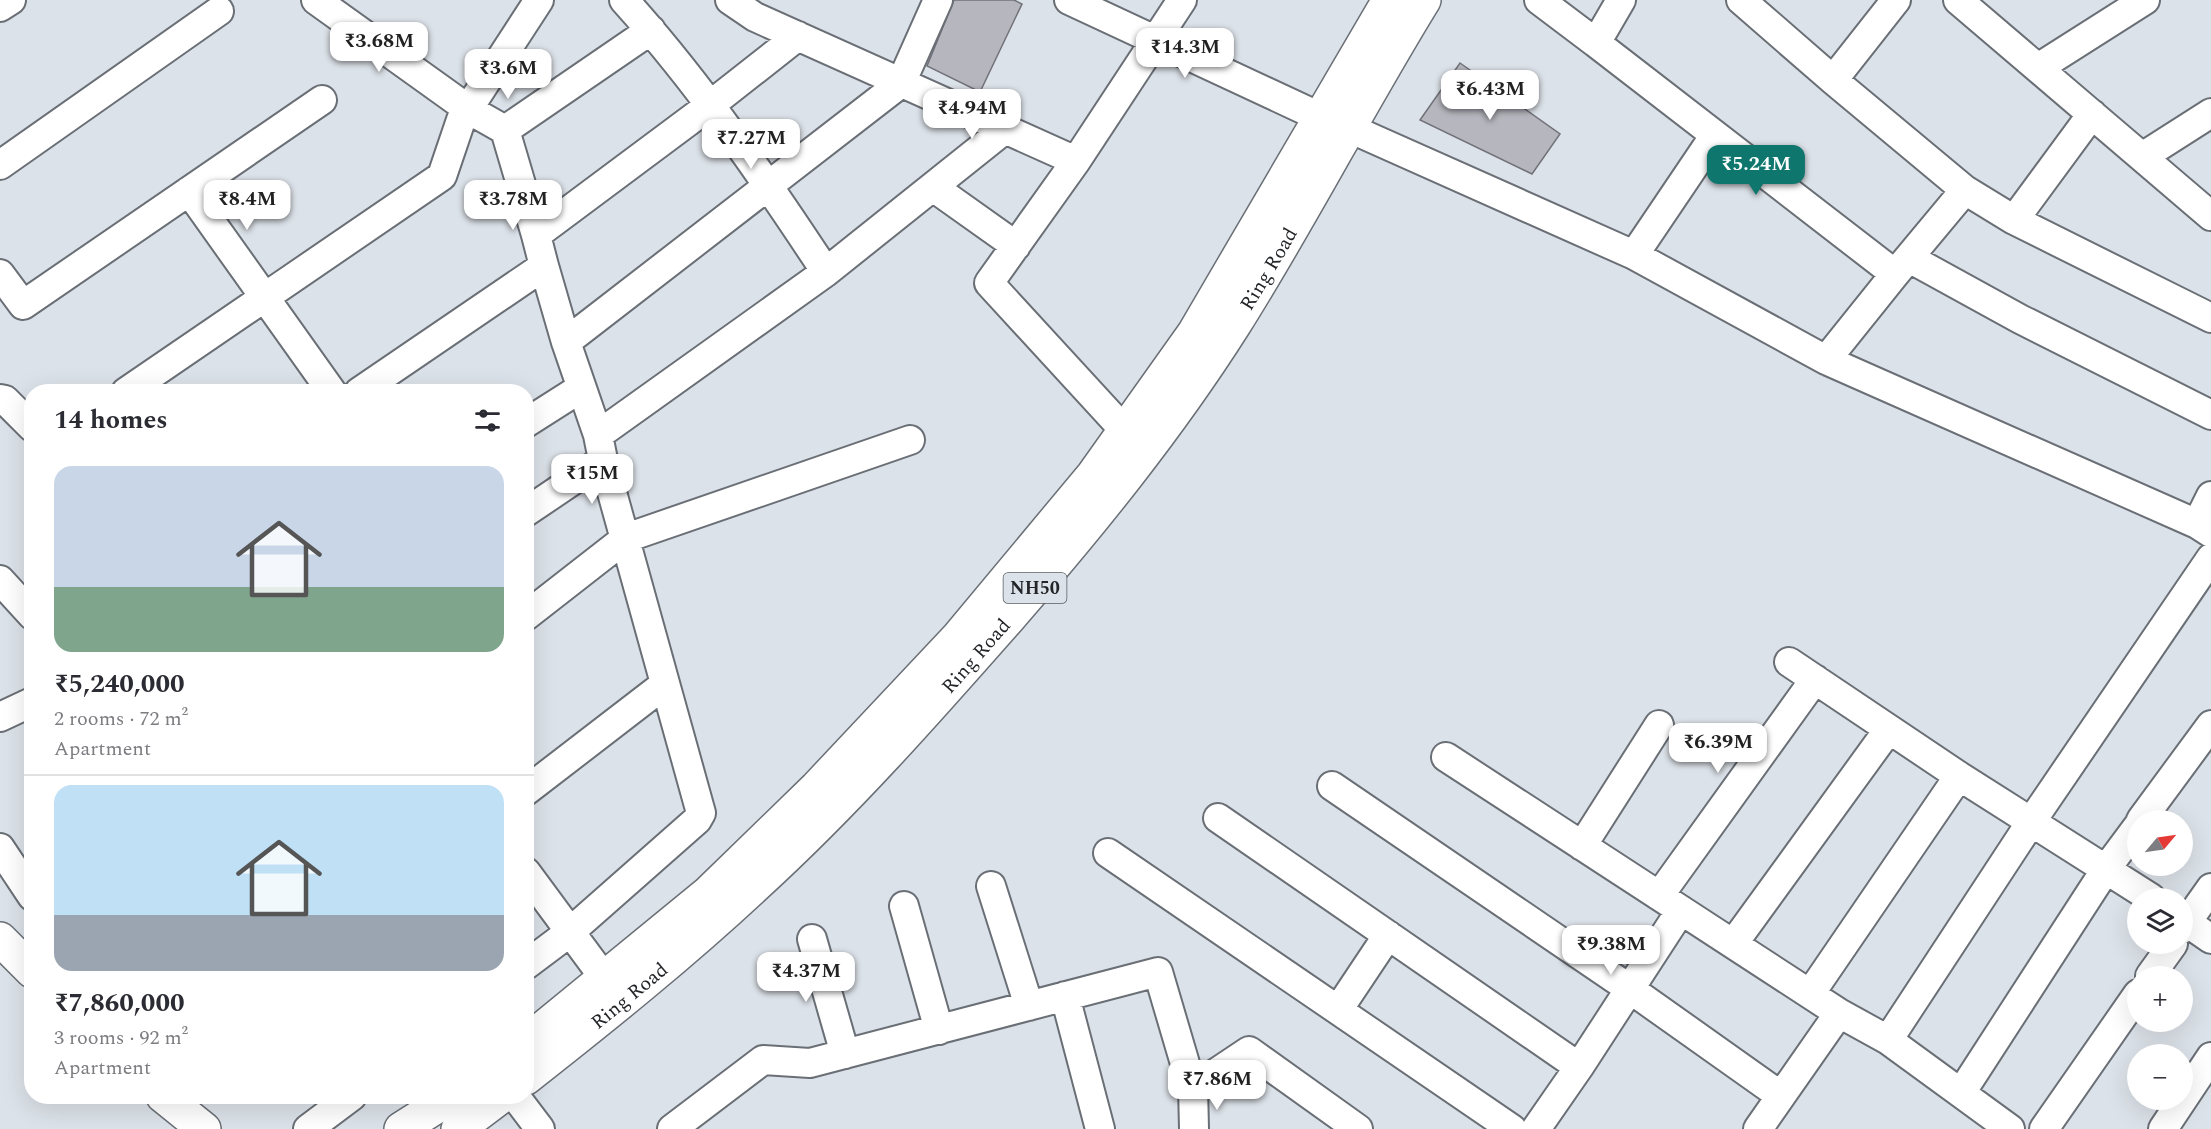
<!DOCTYPE html>
<meta charset="utf-8">
<style>
body{margin:0;font-family:Spectral,serif;background:#f7f7f7;color:#2b2b33;height:100vh;display:flex;flex-direction:column;font-size:22px;white-space:nowrap}
*{box-sizing:border-box;margin:0}
p{font-size:20px;color:#7c7c81}
.icon{flex:none;width:33px;height:33px;fill:none;stroke:currentColor;stroke-width:2;stroke-linecap:round;stroke-linejoin:round}
.map{position:relative;flex:1;overflow:hidden}
.side{position:absolute;left:24px;top:384px;width:510px;height:720px;display:flex;flex-direction:column;background:#fff;border-radius:24px;box-shadow:0 6px 24px #0002}
.side>*{flex:none}
.needle{width:39px;rotate:61deg}
.buttons{position:absolute;left:2127px;top:810px;display:grid;gap:12px}
.buttons a{display:grid;place-items:center;width:66px;height:66px;border-radius:50%;background:#fff;box-shadow:0 6px 24px #0002;font-size:30px}
.price{position:absolute;translate:-50% -51px;padding:0 14px;border-radius:12px;background:#fff;color:#222;font-size:20px;line-height:39px;filter:drop-shadow(0 2px 3px #0008)}
.price::after{content:'';position:absolute;left:50%;top:36px;width:18px;height:14px;margin-left:-9px;background:inherit;clip-path:polygon(0 0,100% 0,50% 100%)}
.price.active{background:#0f766e;color:#fff}
ul{padding:0;list-style:none}
li{display:grid;align-content:center;gap:12px;height:318px;padding:0 30px}
li+li{border-top:2px solid #e1e1e2}
li span{display:grid;place-items:center;height:186px;border-radius:18px;color:#555}
li>.icon{margin-inline-start:auto}
span .icon{width:108px;height:108px;fill:#fffc;stroke-width:1}
li b{font-size:26px}
h2{display:flex;justify-content:space-between;align-items:center;height:72px;padding:0 30px;font-size:26px}
.map>svg:first-child{display:block}
.building{fill:#b6b6be;stroke:#717178;stroke-width:1.5}
.lines{fill:none;stroke-linecap:round;stroke-linejoin:round}
.minor-casing{stroke:#6a6f76;stroke-width:32}
.major-casing{stroke:#6a6f76;stroke-width:36}
.highway-casing{stroke:#6a6f76;stroke-width:36}
.minor{stroke:#fff;stroke-width:28}
.major{stroke:#fff;stroke-width:33}
.highway{stroke:#fff;stroke-width:33}
.labels{text-anchor:middle;stroke-width:6;stroke-linejoin:round;paint-order:stroke}
.shield{fill:#dce2e9;stroke:#5a5e62;stroke-width:1.5}
.shield-label{font-size:18px;font-weight:bold;fill:#232528}
.street-label{font-size:20px;fill:#232528;stroke:#dce2e9}
</style>
<div class="map">
<svg width="2211" height="1129" viewBox="0 0 2211 1129">
<rect width="100%" height="100%" fill="#dce2e9"/>
<path class="building" d="M 954,0 L 1014,0 L 1022,4 L 980,92 L 927,66 Z
M 1460,63 L 1560,134 L 1532,174 L 1420,120 Z"/>
<g class="lines">
<g class="minor-casing">
<path id="minor" d="M 316,0 L 468,109 L 505,130
M 624,0 C 699,83 764,178 826,272 L 1005,129
M 730,0 L 755,17 L 1076,161 L 1182,0
M 1069,0 L 1320,117 L 1349,128 L 1634,255 L 1826,360 L 2197,524 L 2211,533
M 1539,0 L 1596,43 L 1621,0
M 1741,0 L 1833,80
M 1958,0 L 2211,216
M 0,7 L 11,0
M 1596,43 L 1895,274 L 1826,360
M 2038,68 L 2145,0
M 2142,157 L 2211,113
M 1076,161 L 989,283 L 1125,431
M 0,165 L 219,11
M 933,187 L 1016,246
M 1965,190 L 2014,220 L 2211,318
M 189,191 L 332,392
M 2014,220 L 2092,114
M 536,235 L 505,130 L 651,30
M 1634,255 L 1715,135
M 1909,258 L 2020,319 L 2211,415
M 0,274 L 23,305 L 322,100
M 1895,274 L 1965,190 L 1833,80 L 1896,0
M 566,342 L 901,83 L 938,0
M 126,392 L 442,176 L 461,120 L 539,0
M 359,392 L 544,266 L 536,235 L 709,106 L 798,36
M 0,399 L 5,400 L 32,427
M 526,423 L 581,388
M 598,435 L 826,272
M 526,512 L 603,460 L 598,435 L 566,342 L 544,266
M 2197,524 L 2211,496
M 0,580 L 32,615
M 526,616 L 626,538 L 910,440
M 1789,662 L 1959,776 L 2151,898
M 0,717 L 32,702
M 1446,757 L 1839,1013 L 1888,1040 L 2031,822 L 2211,558
M 1332,786 L 1630,989 L 1781,1096
M 526,791 L 665,684
M 1218,818 L 1579,1067 L 1536,1129
M 2141,820 L 2211,725
M 1582,846 L 1659,725
M 0,848 L 32,896
M 1108,853 L 1512,1129
M 526,872 L 605,979
M 991,886 L 1029,1006
M 1659,896 L 1815,679
M 904,906 L 939,1030
M 2182,919 L 2211,939
M 2182,929 L 2211,888
M 812,939 L 845,1054
M 1733,944 L 1889,729
M 526,965 L 570,932 L 697,820 L 701,813 L 603,460
M 2150,976 L 2173,944
M 1810,994 L 1959,776
M 1065,996 L 1100,1129
M 1338,1010 L 1388,935
M 1888,1040 L 2010,1129
M 1579,1067 L 1681,910
M 1193,1086 L 1194,1129
M 1961,1093 L 2106,869 L 2138,826
M 515,1096 L 540,1129
M 308,1129 L 352,1096
M 672,1129 L 763,1060 L 810,1063 L 1158,972 L 1191,1084 L 1198,1085 L 1249,1051 L 1358,1129
M 1758,1129 L 1839,1013
M 2044,1129 L 2138,994
M 2163,1129 L 2211,1057"/>
</g>
<g class="major-casing">
<path id="major" d="M 0,939 L 32,971
M 163,1096 L 204,1129"/>
</g>
<g class="highway-casing">
<g id="highway">
<path d="M 526,1042 L 708,893 L 816,788 L 958,637 L 1093,475 L 1194,333 L 1389,0"/>
<path id="s1" d="M 526,1078 C 605,1016 682,954 755,886 C 846,803 928,710 1009,618 C 1090,525 1168,429 1234,325 C 1301,219 1358,107 1424,0"/>
<path d="M 401,1129 L 453,1096"/>
<path d="M 458,1129 L 502,1096"/>
</g>
</g>
<use href="#minor" class="minor"/>
<use href="#major" class="major"/>
<use href="#highway" class="highway"/>
</g>
<g class="labels">
<rect class="shield" x="1003.5" y="573" width="63" height="30" rx="4.5"/>
<g class="shield-label">
<text x="1035" y="594">NH50</text>
</g>
<g class="street-label">
<text dy="7" stroke="none"><textPath href="#s1" startOffset="1104">Ring Road</textPath></text>
<text dy="7" stroke="none"><textPath href="#s1" startOffset="618">Ring Road</textPath></text>
<text dy="7" stroke="none"><textPath href="#s1" startOffset="132">Ring Road</textPath></text>
</g>
</g>
</svg>
<div class="buttons">
<a><svg class="needle" viewBox="-14 -14 28 28"><path d="M0-13l5 13h-10z" fill="#e53935"/><path d="M0 13l5-13h-10z" fill="#7c7c81"/></svg></a>
<a><svg class="icon" aria-label="layers" viewBox="0 0 24 24"><path d="M12 4l9 5-9 5-9-5zM3 14l9 5 9-5"/></svg></a>
<a>+</a>
<a>−</a>
</div>
<b class="price" style="left:379px;top:73px">₹3.68M</b>
<b class="price" style="left:1185px;top:79px">₹14.3M</b>
<b class="price" style="left:508px;top:100px">₹3.6M</b>
<b class="price" style="left:1490px;top:121px">₹6.43M</b>
<b class="price" style="left:972px;top:140px">₹4.94M</b>
<b class="price" style="left:751px;top:170px">₹7.27M</b>
<b class="price active" style="left:1756px;top:196px">₹5.24M</b>
<b class="price" style="left:247px;top:231px">₹8.4M</b>
<b class="price" style="left:513px;top:231px">₹3.78M</b>
<b class="price" style="left:592px;top:505px">₹15M</b>
<b class="price" style="left:1718px;top:774px">₹6.39M</b>
<b class="price" style="left:1611px;top:976px">₹9.38M</b>
<b class="price" style="left:806px;top:1003px">₹4.37M</b>
<b class="price" style="left:1217px;top:1111px">₹7.86M</b>
<section class="side">
<h2>14 homes<svg class="icon" aria-label="filters" viewBox="0 0 24 24"><path d="M4 7h16M4 17h16"/><circle cx="9" cy="7" r="2"/><circle cx="15" cy="17" r="2"/></svg></h2>
<ul>
<li><span style="background:linear-gradient(#c9d6e8 65%,#7fa58c 0)"><svg class="icon" aria-label="home" viewBox="0 0 24 24"><path d="M3 11l9-7 9 7M6 9v11h12V9"/></svg></span><div><b>₹5,240,000</b><p>2 rooms · 72 m²</p><p>Apartment</p></div></li>
<li><span style="background:linear-gradient(#bfe0f5 70%,#9aa5b1 0)"><svg class="icon" aria-label="home" viewBox="0 0 24 24"><path d="M3 11l9-7 9 7M6 9v11h12V9"/></svg></span><div><b>₹7,860,000</b><p>3 rooms · 92 m²</p><p>Apartment</p></div></li>
</ul>
</section>
</div>
